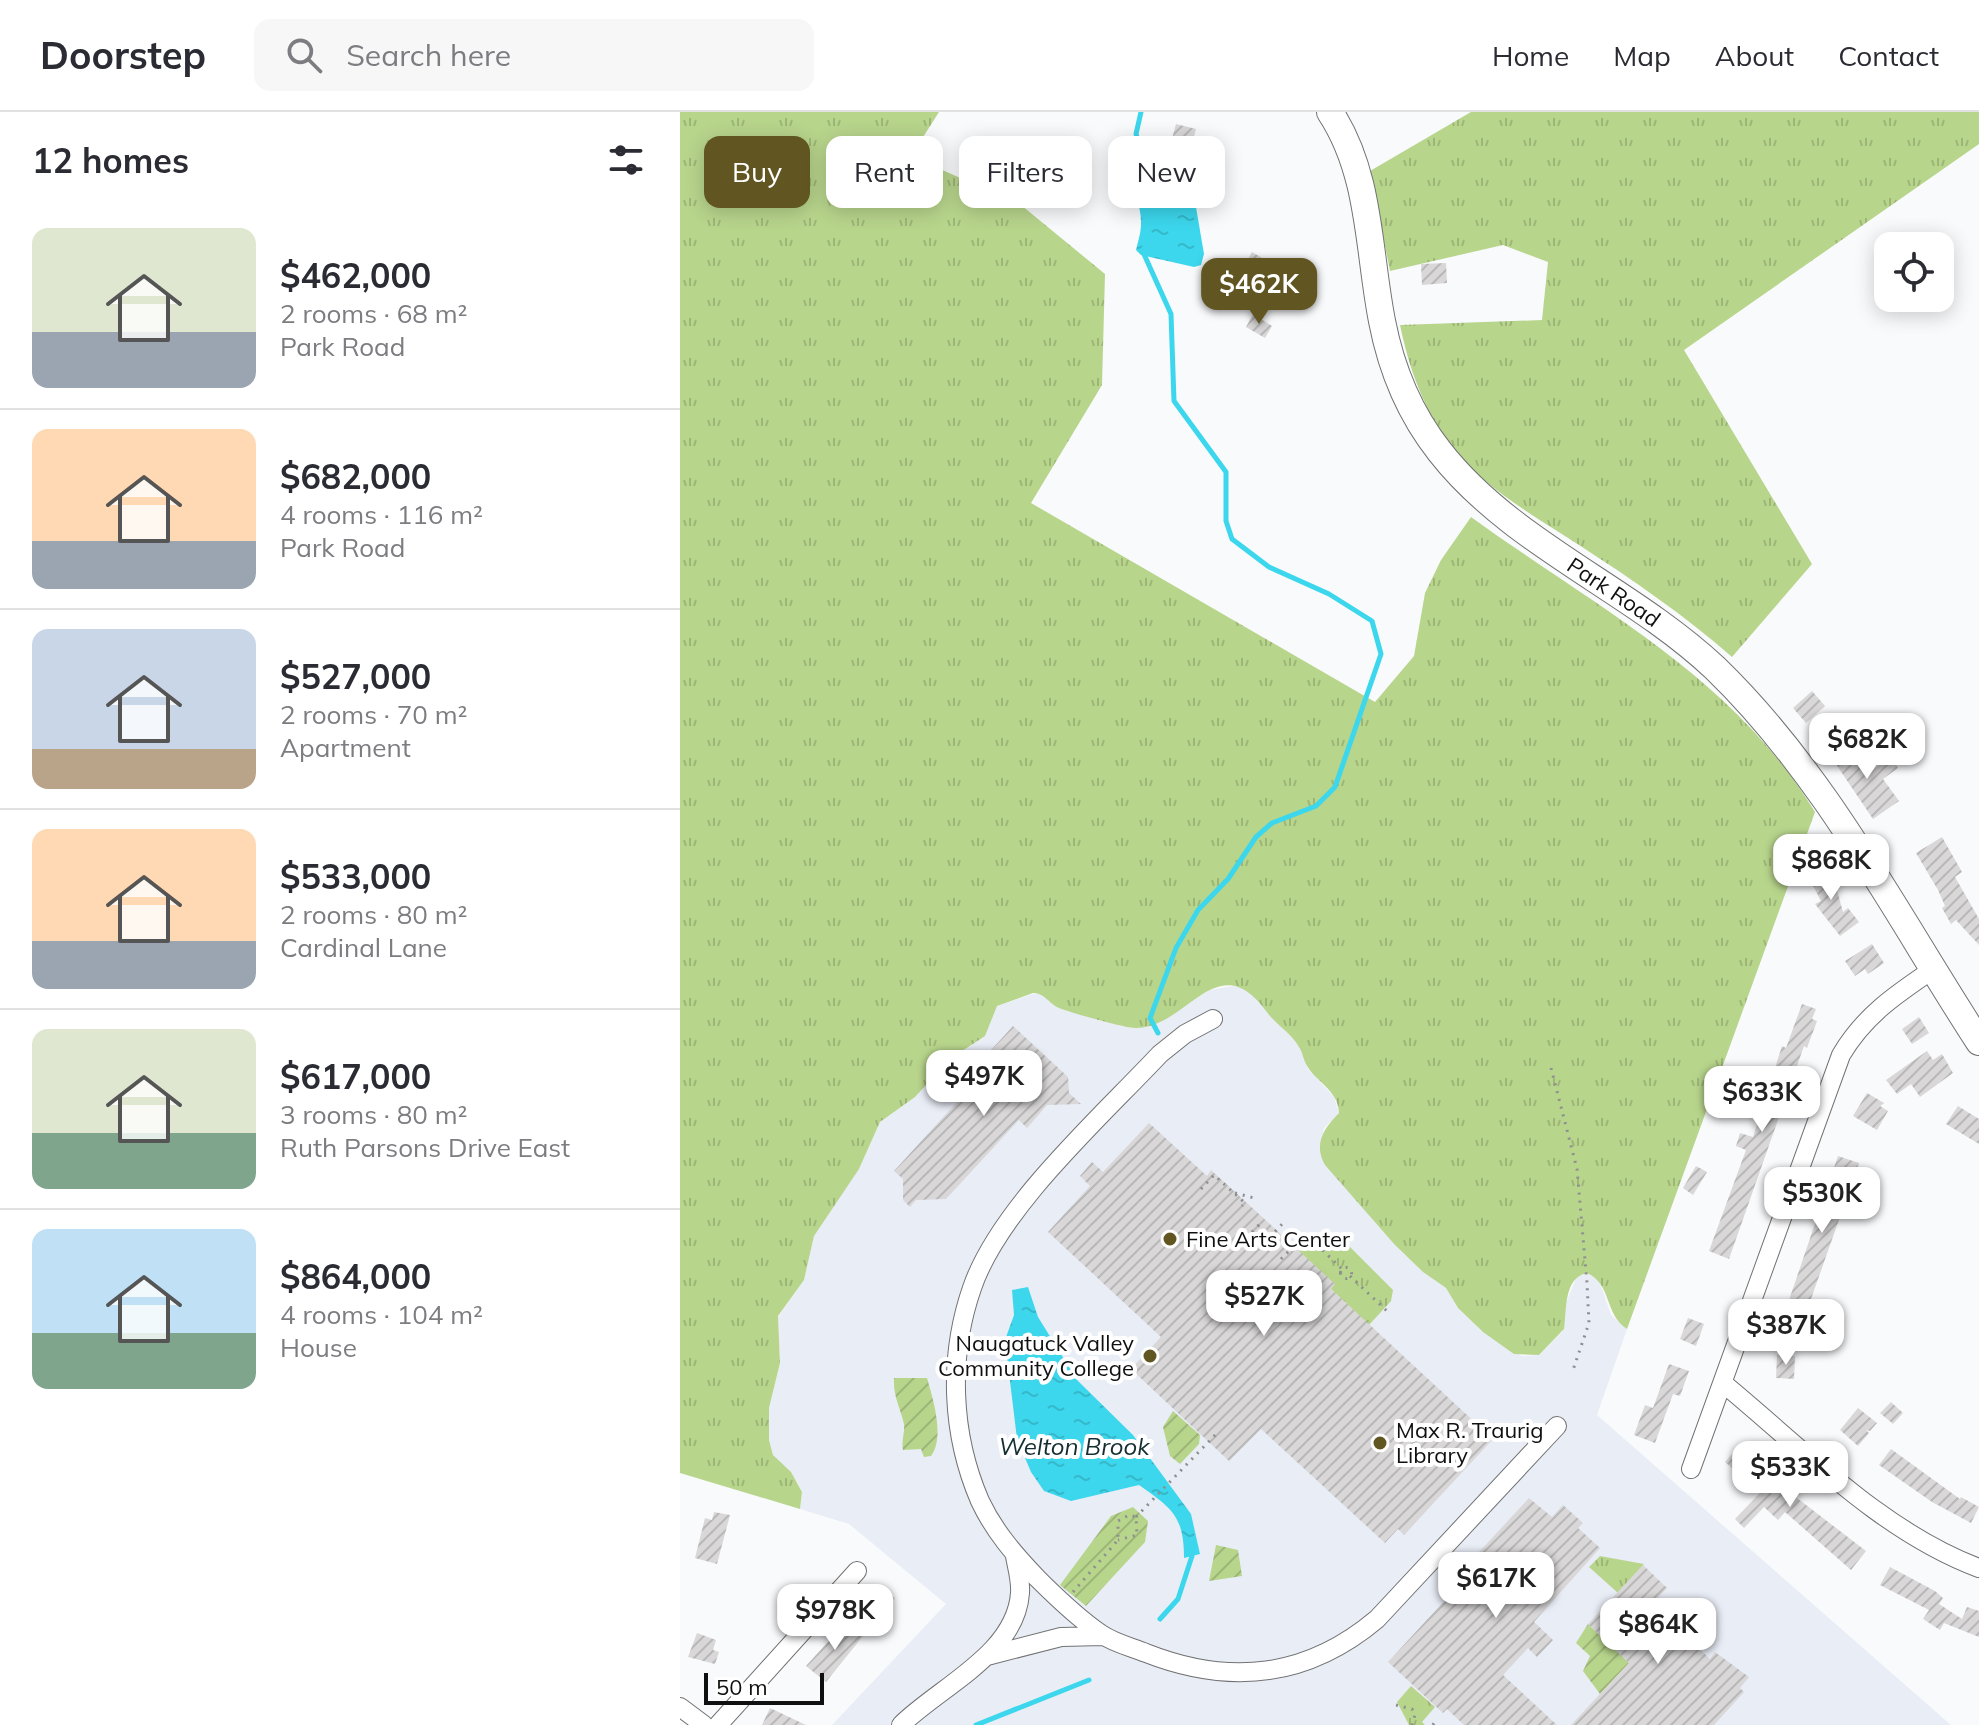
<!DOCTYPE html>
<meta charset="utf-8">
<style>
body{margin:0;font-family:Mulish,sans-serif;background:#f7f7f7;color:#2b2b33;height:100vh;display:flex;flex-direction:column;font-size:30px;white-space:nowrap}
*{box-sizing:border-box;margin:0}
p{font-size:26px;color:#7c7c81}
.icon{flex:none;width:44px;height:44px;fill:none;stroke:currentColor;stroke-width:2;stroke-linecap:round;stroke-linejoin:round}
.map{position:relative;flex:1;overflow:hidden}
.details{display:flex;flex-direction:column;background:#fff;width:680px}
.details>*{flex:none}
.hud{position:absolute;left:24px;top:24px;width:760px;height:72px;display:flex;gap:16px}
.controls{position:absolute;left:1194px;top:120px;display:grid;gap:16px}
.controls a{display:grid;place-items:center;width:80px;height:80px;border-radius:16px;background:#fff;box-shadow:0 4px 20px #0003;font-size:40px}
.scale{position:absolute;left:24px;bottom:20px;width:120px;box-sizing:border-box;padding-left:8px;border:4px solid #101010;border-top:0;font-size:22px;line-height:28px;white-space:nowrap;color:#101010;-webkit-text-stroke:6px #fff;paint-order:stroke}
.price{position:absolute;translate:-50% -68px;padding:0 18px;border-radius:16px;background:#fff;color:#222;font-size:26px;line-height:52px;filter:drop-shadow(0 2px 4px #0008)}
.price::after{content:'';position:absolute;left:50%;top:48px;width:24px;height:18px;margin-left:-12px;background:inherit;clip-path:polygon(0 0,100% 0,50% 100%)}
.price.selected{background:#615622;color:#fff}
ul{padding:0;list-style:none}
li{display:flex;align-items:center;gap:24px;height:200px;padding:0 32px}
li+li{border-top:2px solid #e1e1e2}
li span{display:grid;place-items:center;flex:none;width:224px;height:160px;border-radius:16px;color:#555}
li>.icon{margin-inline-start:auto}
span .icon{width:96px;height:96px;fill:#fffc;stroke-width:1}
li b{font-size:34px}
h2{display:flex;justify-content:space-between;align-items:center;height:96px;padding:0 32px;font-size:34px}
.pill{padding:0 28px;border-radius:16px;background:#fff;box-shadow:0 4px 20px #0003;font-size:28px;line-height:72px}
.pill.selected{background:#615622;color:#fff}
header{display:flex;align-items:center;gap:48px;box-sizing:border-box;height:112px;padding:0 40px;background:#fff;border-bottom:2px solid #e1e1e2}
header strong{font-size:38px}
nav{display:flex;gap:44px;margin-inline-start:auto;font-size:28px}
.search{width:560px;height:72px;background:#f7f7f7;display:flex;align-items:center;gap:20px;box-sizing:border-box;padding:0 28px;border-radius:16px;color:#7c7c81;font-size:30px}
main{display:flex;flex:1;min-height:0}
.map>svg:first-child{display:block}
.built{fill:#e9edf6}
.park{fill:url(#park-tufts)}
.garden{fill:url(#garden-furrows)}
.water{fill:url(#water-ripples)}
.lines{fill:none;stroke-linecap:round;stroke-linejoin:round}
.stream{stroke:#3cd7ed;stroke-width:5}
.building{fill:url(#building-hatch)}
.street-casing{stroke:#717273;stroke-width:20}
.secondary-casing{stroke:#717273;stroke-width:28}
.path{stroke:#8e8f90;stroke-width:3;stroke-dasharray:2 6;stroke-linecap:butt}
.street{stroke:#fff;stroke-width:18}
.secondary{stroke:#fff;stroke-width:26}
.poi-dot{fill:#615622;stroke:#fff;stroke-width:3}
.labels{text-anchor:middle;stroke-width:8;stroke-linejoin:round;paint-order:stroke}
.street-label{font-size:22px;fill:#101010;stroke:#fff}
.poi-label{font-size:22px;fill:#101010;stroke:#fff;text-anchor:start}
.water-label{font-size:24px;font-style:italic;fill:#152e32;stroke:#fff}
</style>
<header>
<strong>Doorstep</strong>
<div class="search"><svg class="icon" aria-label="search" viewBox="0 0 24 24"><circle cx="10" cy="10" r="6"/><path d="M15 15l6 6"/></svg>Search here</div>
<nav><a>Home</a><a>Map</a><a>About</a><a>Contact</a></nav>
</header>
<main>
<section class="details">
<h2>12 homes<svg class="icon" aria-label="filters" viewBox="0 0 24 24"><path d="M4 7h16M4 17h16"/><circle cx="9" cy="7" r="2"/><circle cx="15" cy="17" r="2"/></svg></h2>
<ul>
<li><span style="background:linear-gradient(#dfe7d0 65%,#9aa5b1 0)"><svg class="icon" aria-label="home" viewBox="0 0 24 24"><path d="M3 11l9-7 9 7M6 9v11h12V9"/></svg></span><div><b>$462,000</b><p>2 rooms · 68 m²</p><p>Park Road</p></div></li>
<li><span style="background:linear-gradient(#ffd9b3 70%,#9aa5b1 0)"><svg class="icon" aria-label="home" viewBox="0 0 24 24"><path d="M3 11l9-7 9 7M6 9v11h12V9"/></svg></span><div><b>$682,000</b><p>4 rooms · 116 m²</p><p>Park Road</p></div></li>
<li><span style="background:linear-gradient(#c9d6e8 75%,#b9a48a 0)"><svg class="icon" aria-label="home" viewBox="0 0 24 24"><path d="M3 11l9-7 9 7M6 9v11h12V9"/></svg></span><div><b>$527,000</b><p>2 rooms · 70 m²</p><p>Apartment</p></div></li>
<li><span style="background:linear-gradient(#ffd9b3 70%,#9aa5b1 0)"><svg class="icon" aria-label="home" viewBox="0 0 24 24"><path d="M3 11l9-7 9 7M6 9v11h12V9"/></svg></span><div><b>$533,000</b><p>2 rooms · 80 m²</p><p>Cardinal Lane</p></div></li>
<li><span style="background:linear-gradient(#dfe7d0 65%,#7fa58c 0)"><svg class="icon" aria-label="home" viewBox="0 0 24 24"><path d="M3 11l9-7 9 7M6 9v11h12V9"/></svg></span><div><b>$617,000</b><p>3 rooms · 80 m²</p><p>Ruth Parsons Drive East</p></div></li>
<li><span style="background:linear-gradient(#bfe0f5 65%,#7fa58c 0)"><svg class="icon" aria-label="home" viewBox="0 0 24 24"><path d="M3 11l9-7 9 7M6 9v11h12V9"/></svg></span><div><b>$864,000</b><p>4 rooms · 104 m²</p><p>House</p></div></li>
</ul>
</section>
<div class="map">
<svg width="1299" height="1613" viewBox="0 0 1299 1613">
<defs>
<pattern id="park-tufts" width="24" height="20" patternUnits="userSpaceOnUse" patternTransform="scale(2)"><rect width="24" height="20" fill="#b8d58c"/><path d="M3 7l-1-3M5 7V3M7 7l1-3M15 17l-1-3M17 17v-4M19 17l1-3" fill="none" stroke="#9db678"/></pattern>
<pattern id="garden-furrows" width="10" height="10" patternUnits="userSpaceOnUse" patternTransform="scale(2)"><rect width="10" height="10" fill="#b8d58c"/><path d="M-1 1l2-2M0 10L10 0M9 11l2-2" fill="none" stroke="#9db678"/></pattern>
<pattern id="water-ripples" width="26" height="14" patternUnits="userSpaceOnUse" patternTransform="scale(2)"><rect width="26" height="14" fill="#3cd7ed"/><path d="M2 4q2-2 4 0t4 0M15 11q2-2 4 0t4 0" fill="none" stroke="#34b8ca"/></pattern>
<pattern id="building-hatch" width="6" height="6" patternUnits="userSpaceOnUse" patternTransform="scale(2)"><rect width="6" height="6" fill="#d9d7d8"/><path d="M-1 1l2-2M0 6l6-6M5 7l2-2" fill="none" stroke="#b9b8b8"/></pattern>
</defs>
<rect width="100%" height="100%" fill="#f9fafc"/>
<path class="built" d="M 552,874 L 563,875 L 576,885 L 620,935 L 628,957 L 654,985 L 659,1001 L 644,1016 L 640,1038 L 715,1133 L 743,1160 L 766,1176 L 778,1196 L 803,1220 L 842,1244 L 859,1243 L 883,1219 L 884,1196 L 897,1164 L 907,1161 L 919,1168 L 931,1203 L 947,1217 L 917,1303 L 1271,1613 L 152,1613 L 266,1492 L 169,1412 L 120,1397 L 122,1380 L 117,1370 L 93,1343 L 89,1328 L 89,1296 L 100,1251 L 98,1205 L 124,1168 L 134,1124 L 145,1103 L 179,1057 L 200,1010 L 235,985 L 270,947 L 291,934 L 317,894 L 359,880 L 381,897 L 459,916 L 479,909 L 530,878 Z"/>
<path class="park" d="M 0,0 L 259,0 L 231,44 L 341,93 L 425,162 L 422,273 L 351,391 L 695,590 L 734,544 L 745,481 L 761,448 L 791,405 C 915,495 1053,564 1135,700 L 947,1217 C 924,1202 932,1172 907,1161 C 883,1166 887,1199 884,1217 L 859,1243 L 834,1242 L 803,1220 L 778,1196 L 766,1176 L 743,1160 L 715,1133 L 645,1053 C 633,1032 644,1016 659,1001 C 658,977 635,970 626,952 C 623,946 622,939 619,935 C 611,921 595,912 586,899 C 537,832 507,917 455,916 C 441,915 392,901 379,896 C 368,891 365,881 353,881 L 317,894 L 305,924 L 270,947 L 235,985 L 200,1010 L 179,1057 L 134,1124 L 124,1168 L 98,1204 L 100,1251 L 89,1296 L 89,1328 L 93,1343 L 111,1360 L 122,1380 L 120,1397 L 0,1361 Z
M 791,0 L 1299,0 L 1299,32 L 1004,238 L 1132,452 L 1052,545 C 1004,503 953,468 899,433 C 853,403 803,376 769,331 C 743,296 729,256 720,213 L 862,208 L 868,150 L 823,133 L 710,159 L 690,59 Z
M 661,1126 L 713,1178 L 711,1189 L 689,1213 L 651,1177 L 618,1139 Z
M 920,1444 L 964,1452 L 938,1481 L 909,1455 Z
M 731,1574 L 755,1595 L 742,1610 L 745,1613 L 729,1613 L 717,1590 Z"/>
<path class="garden" d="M 214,1266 L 247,1266 C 253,1287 265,1325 251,1344 L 244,1345 L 241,1337 L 223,1338 C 221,1329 225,1321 224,1312 C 220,1295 213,1284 214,1266 Z
M 493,1299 L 520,1323 L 519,1332 L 500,1352 L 490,1344 L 483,1315 Z
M 453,1395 L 468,1409 L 465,1430 L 406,1494 L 380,1473 L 431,1404 Z
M 536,1433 L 558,1438 L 562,1464 L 529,1469 Z
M 908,1512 L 949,1551 L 920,1582 L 903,1559 L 910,1544 L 896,1531 Z"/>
<path class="water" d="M 453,40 C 472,50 491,51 510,60 L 524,142 L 521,153 L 514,155 L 461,143 L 456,138 C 458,130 461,120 461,112 C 462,89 444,61 453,40 Z
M 348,1175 L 358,1205 L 397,1268 L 453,1323 L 511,1402 L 520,1442 L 504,1446 C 504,1403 491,1396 459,1373 L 391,1389 L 364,1379 L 351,1360 L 337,1327 L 325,1228 L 334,1203 L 332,1178 Z"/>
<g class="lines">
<path class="stream" d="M 461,0 L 456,22 L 464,49
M 463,140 L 491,202 L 494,289 L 546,360 L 546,409 L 552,427 L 589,455 L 649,482 L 692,509 L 701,542 L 655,675 L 636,694 L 592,711 L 576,725 L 548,767 L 518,798 L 496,836 L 470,906 L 478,921
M 480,1507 L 498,1487 L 512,1444
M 296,1613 L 409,1568"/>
</g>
<path class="building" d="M 496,12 L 516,17 L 510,40 L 490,34 Z
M 572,140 L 594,153 L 574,188 L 552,176 Z
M 766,151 L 767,171 L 742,173 L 741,152 Z
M 573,202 L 592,214 L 585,226 L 566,215 Z
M 1132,579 L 1145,594 L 1126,611 L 1113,596 Z
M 1165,630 L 1187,662 L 1211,645 L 1218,656 L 1203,667 L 1219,689 L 1193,707 L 1149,642 Z
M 1262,725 L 1282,760 L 1275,765 L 1299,807 L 1299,833 L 1276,808 L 1271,812 L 1262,796 L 1265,794 L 1258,778 L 1236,741 Z
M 1138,755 L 1155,771 L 1163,800 L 1168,796 L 1179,810 L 1160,824 L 1135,792 L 1141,789 L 1127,762 Z
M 1192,832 L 1204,851 L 1188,862 L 1185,857 L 1175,864 L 1165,849 Z
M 1122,892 L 1136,897 L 1132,907 L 1137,909 L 1127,936 L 1124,934 L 1049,1147 L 1029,1139 L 1066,1038 L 1056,1034 L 1060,1021 L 1073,1025 L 1102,934 L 1106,936 Z
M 1239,905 L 1249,921 L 1232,932 L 1222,917 Z
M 333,914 L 388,965 L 389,981 L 401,992 L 367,993 L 347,1016 L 339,1008 L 266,1087 L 236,1088 L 230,1095 L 223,1088 L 223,1067 L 214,1059 L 309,955 L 302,948 Z
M 1247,939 L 1253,948 L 1262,942 L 1273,961 L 1240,985 L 1231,972 L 1217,982 L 1206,968 Z
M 1187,981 L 1204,991 L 1200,994 L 1208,999 L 1197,1018 L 1173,1004 Z
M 1278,994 L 1299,1007 L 1299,1032 L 1266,1012 Z
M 469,1011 L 527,1064 L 531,1058 L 655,1172 L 651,1177 L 813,1327 L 724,1423 L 718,1417 L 705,1431 L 581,1317 L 549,1349 L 451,1257 L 481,1225 L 368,1120 L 410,1074 L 400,1064 L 412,1050 L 423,1060 Z
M 1158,1044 L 1179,1051 L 1125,1204 L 1106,1197 Z
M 1016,1054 L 1027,1060 L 1013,1083 L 1003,1076 Z
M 1008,1206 L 1024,1212 L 1016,1234 L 1000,1227 Z
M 1097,1243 L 1115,1244 L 1114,1267 L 1096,1266 Z
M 989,1252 L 1009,1259 L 1000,1284 L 993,1282 L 975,1331 L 954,1323 L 965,1293 L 973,1296 Z
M 1211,1290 L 1223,1301 L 1213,1312 L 1200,1301 Z
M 1178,1296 L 1197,1311 L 1190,1319 L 1186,1318 L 1189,1321 L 1178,1334 L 1160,1318 Z
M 1059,1334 L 1117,1386 L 1186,1439 L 1171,1458 L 1105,1400 L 1098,1408 L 1084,1395 L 1064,1416 L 1055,1407 L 1080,1381 L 1045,1350 Z
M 1211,1337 L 1280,1387 L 1281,1385 L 1299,1395 L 1291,1411 L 1252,1390 L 1199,1353 Z
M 849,1386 L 872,1405 L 883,1393 L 903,1411 L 898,1416 L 920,1436 L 854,1510 L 873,1528 L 857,1545 L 848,1536 L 823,1563 L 877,1613 L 784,1613 L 767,1597 L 763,1601 L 708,1550 L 779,1473 L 775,1466 Z
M 34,1400 L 50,1403 L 37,1452 L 15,1446 L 25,1406 L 32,1408 Z
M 963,1453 L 987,1476 L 972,1492 L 1030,1547 L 1035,1540 L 1069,1565 L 1060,1576 L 1064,1580 L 1034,1613 L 891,1613 L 949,1551 L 908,1512 Z
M 1210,1455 L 1255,1479 L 1263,1486 L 1259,1492 L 1282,1507 L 1287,1495 L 1299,1499 L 1299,1525 L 1264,1511 L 1260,1518 L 1243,1507 L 1249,1498 L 1200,1473 Z
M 181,1476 L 194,1486 L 202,1476 L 215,1486 L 208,1496 L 197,1488 L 182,1507 L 167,1495 Z
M 166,1510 L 183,1524 L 146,1570 L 126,1554 Z
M 17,1521 L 36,1528 L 33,1538 L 39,1540 L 35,1552 L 8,1545 Z
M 90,1596 L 126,1613 L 82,1613 Z"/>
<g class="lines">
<g class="street-casing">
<path id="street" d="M 533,907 L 505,922 L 480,942 C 421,1005 319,1096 292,1176 C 268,1245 271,1322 300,1389 C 314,1419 335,1443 357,1466 C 377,1486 398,1506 421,1522 C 434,1531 451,1535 466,1541 C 550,1574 627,1566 697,1507 L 877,1314
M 1044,1272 C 1123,1337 1202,1420 1299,1456
M 1011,1357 L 1161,943 C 1184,904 1215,883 1252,858
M 307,1544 L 381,1525 L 423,1524
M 0,1595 L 24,1613
M 38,1613 L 177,1459
M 221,1613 C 259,1575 336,1542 340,1481 C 341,1469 337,1456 335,1444"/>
</g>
<g class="secondary-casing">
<g id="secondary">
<path id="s1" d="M 650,0 C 691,62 688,138 702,209 C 711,256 730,302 760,340 C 831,431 951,477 1035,556 C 1145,662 1217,804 1299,930"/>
</g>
</g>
<path class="path" d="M 871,956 L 897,1057 L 907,1171 L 909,1211 L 892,1261
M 521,1077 L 534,1063 L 565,1091 L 562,1094
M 555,1081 L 574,1086
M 572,1120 L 583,1109
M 631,1127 L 662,1157
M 584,1131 L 604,1110
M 601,1147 L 612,1136
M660.5 1161a5.5 5.5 0 1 1 11 0a5.5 5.5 0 1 1-11 0Z
M 670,1164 L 708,1200
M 456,1405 L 536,1322
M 764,1466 L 772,1474 L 768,1461 L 778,1470
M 785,1473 L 789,1477
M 393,1480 L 438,1428 L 438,1409 L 449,1403 L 456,1405 L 457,1423 L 438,1428
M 794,1481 L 801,1488
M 716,1593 L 732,1597 L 735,1603 L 732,1613
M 753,1613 L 756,1607"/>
<use href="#street" class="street"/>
<use href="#secondary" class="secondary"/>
</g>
<g class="poi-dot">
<circle cx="490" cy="1127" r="8"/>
<circle cx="470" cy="1244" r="8"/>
<circle cx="700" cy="1331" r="8"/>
</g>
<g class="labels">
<g class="street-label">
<text dy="8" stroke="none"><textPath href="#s1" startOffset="586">Park Road</textPath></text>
</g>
<g class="poi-label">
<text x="506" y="1135">Fine Arts Center</text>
<text x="454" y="1239" text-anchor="end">Naugatuck Valley<tspan x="454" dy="25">Community College</tspan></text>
<text x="716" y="1326">Max R. Traurig<tspan x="716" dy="25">Library</tspan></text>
</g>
<g class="water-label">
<text x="394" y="1343">Welton Brook</text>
</g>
</g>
</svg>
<div class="controls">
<a><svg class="icon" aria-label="locate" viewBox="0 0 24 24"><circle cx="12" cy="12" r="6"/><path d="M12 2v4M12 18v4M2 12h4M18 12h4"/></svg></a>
</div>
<div class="scale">50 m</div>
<b class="price selected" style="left:579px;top:214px">$462K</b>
<b class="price" style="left:1187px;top:669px">$682K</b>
<b class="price" style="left:1151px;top:790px">$868K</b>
<b class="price" style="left:304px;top:1006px">$497K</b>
<b class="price" style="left:1082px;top:1022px">$633K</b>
<b class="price" style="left:1142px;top:1123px">$530K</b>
<b class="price" style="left:584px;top:1226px">$527K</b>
<b class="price" style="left:1106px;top:1255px">$387K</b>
<b class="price" style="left:1110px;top:1397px">$533K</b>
<b class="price" style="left:816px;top:1508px">$617K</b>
<b class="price" style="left:155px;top:1540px">$978K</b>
<b class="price" style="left:978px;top:1554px">$864K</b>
<div class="hud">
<a class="pill selected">Buy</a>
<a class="pill">Rent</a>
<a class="pill">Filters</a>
<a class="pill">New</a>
</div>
</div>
</main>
